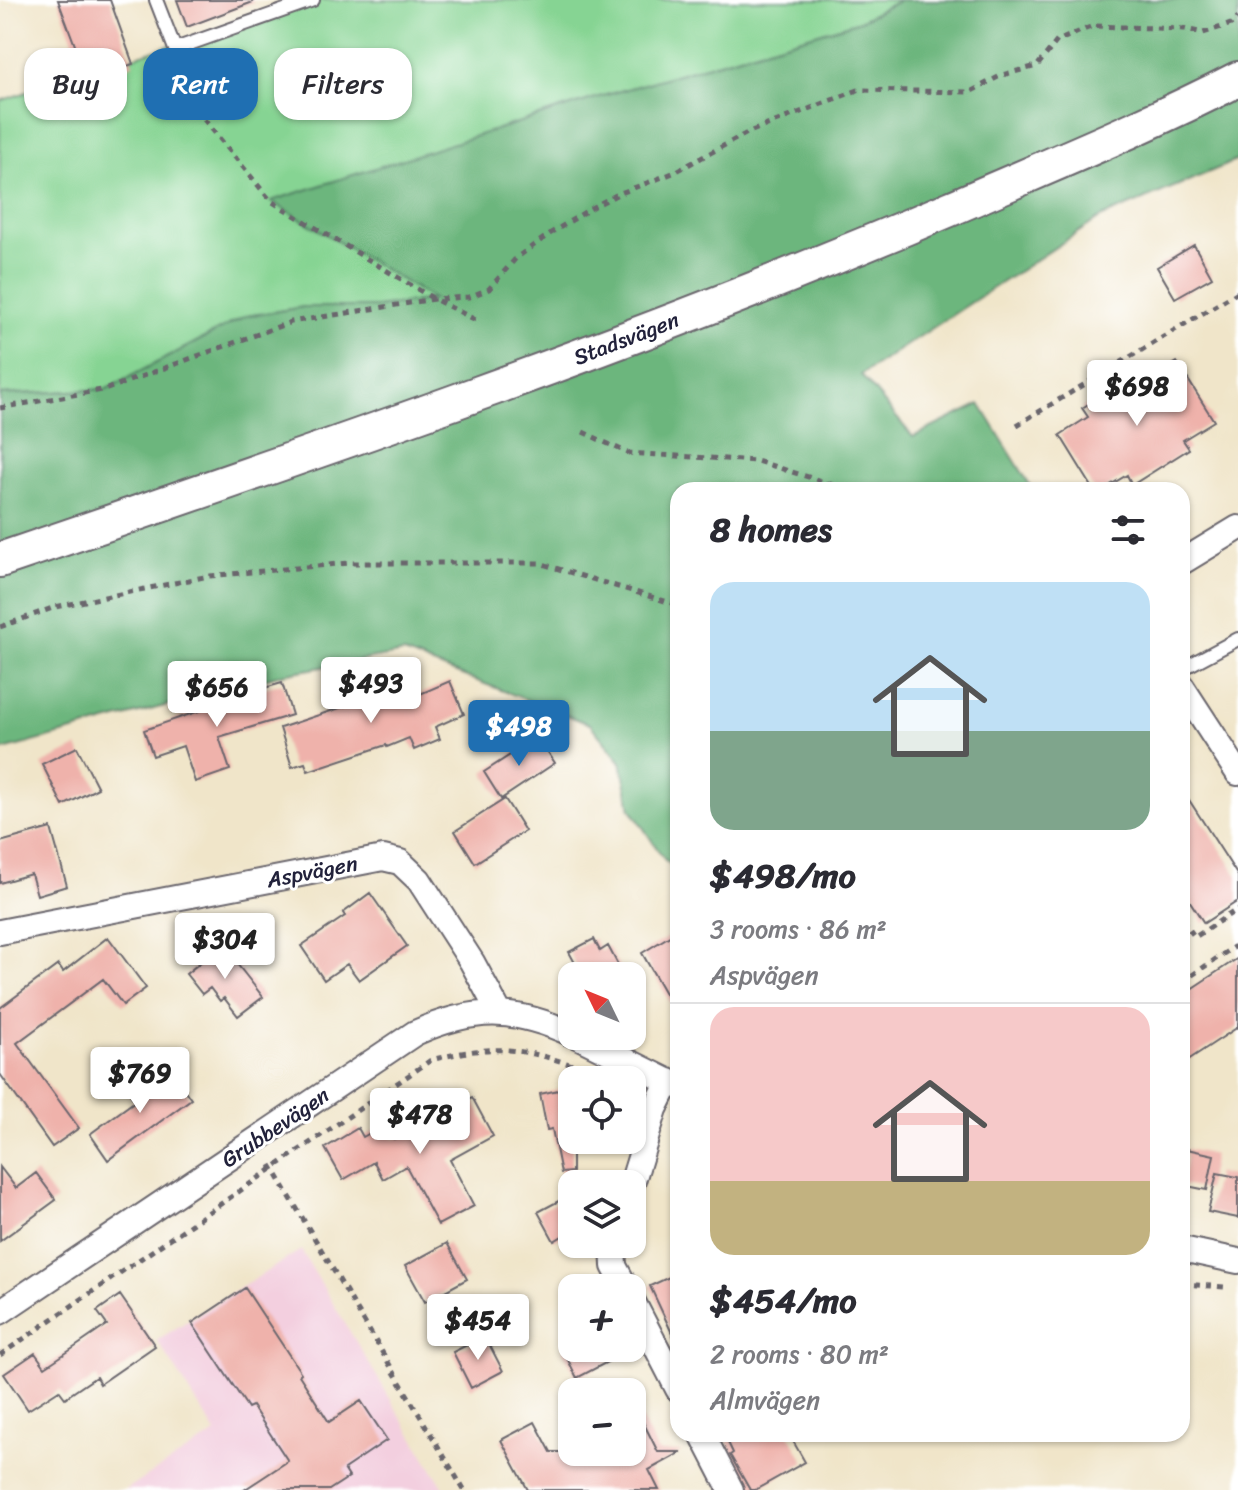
<!DOCTYPE html>
<meta charset="utf-8">
<style>
body{margin:0;font-family:Sriracha,sans-serif;background:#f7f7f7;color:#2b2b33;height:100vh;display:flex;flex-direction:column;font-size:30px;white-space:nowrap}
*{box-sizing:border-box;margin:0}
p{font-size:26px;color:#7c7c81}
.icon{flex:none;width:44px;height:44px;fill:none;stroke:currentColor;stroke-width:2;stroke-linecap:round;stroke-linejoin:round}
.map{position:relative;flex:1;overflow:hidden}
.drawer{position:absolute;left:670px;top:482px;width:520px;height:960px;display:flex;flex-direction:column;background:#fff;border-radius:24px;box-shadow:0 2px 6px #0004}
.drawer>*{flex:none}
.top-card{position:absolute;left:24px;top:48px;width:526px;height:72px;display:flex;gap:16px}
.needle{width:52px;rotate:313deg}
.buttons{position:absolute;left:558px;top:962px;display:grid;gap:16px}
.buttons a{display:grid;place-items:center;width:88px;height:88px;border-radius:16px;background:#fff;box-shadow:0 2px 6px #0004;font-size:40px}
.price{position:absolute;translate:-50% -68px;padding:0 18px;border-radius:8px;background:#fff;color:#222;font-size:26px;line-height:52px;filter:drop-shadow(0 2px 4px #0008)}
.price::after{content:'';position:absolute;left:50%;top:48px;width:24px;height:18px;margin-left:-12px;background:inherit;clip-path:polygon(0 0,100% 0,50% 100%)}
.price.active{background:#1f6fb2;color:#fff}
ul{padding:0;list-style:none}
li{display:grid;align-content:center;gap:16px;height:424px;padding:0 40px}
li+li{border-top:2px solid #e1e1e2}
li span{display:grid;place-items:center;height:248px;border-radius:24px;color:#555}
li>.icon{margin-inline-start:auto}
span .icon{width:144px;height:144px;fill:#fffc;stroke-width:1}
li b{font-size:34px}
h2{display:flex;justify-content:space-between;align-items:center;height:96px;padding:0 40px;font-size:34px}
.tag{padding:0 28px;border-radius:24px;background:#fff;box-shadow:0 2px 6px #0004;font-size:28px;line-height:72px}
.tag.active{background:#1f6fb2;color:#fff}
.map>svg:first-child{display:block}
.built{fill:#f3cfdf}
.green{fill:#86d493;stroke:#547b67;stroke-width:2}
.forest{fill:#6cb67d;stroke:#476c5c;stroke-width:2}
.building{fill:#efb2ab}
.lines{fill:none;stroke-linecap:round;stroke-linejoin:round}
.service-casing{stroke:#6a666d;stroke-width:16}
.minor-casing{stroke:#6a666d;stroke-width:28}
.secondary-casing{stroke:#6a666d;stroke-width:38}
.path{stroke:#6a666d;stroke-width:5;stroke-dasharray:6 6;stroke-linecap:butt}
.service{stroke:#fff;stroke-width:12}
.minor{stroke:#fff;stroke-width:24}
.secondary{stroke:#fff;stroke-width:34}
.labels{text-anchor:middle;stroke-width:6;stroke-linejoin:round;paint-order:stroke}
.street-label{font-size:22px;fill:#22223b;stroke:#fff}
</style>
<div class="map">
<svg width="1238" height="1490" viewBox="0 0 1238 1490">
<rect width="100%" height="100%" fill="#fff"/>
<filter id="ink" filterUnits="userSpaceOnUse"><feTurbulence type="fractalNoise" baseFrequency=".0125" numOctaves="2"/><feDisplacementMap in="SourceGraphic" scale="16" xChannelSelector="R" yChannelSelector="G"/><feConvolveMatrix kernelMatrix="1 2 1 2 8 2 1 2 1" color-interpolation-filters="sRGB"/></filter>
<filter id="wash" filterUnits="userSpaceOnUse"><feTurbulence type="fractalNoise" baseFrequency=".006" numOctaves="4" result="noise"/><feDisplacementMap in="SourceGraphic" scale="32" xChannelSelector="R" yChannelSelector="G"/><feGaussianBlur stdDeviation="1.8" result="paint"/><feColorMatrix in="noise" values="0 0 0 0 0 0 0 0 0 0 0 0 0 0 0 0 0 1.4 0 .05"/><feComposite in="paint" operator="in"/></filter>
<g filter="url(#wash)">
<rect width="100%" height="100%" fill="#f0e5c9"/>
<path class="built" d="M 301,1250 L 445,1490 L 125,1490 L 216,1433 L 157,1340 Z"/>
<path class="green" d="M 306,0 L 900,0 L 860,21 L 596,98 L 272,201 L 434,299 L 377,307 L 304,307 L 246,316 L 107,389 L 0,395 L 0,101 Z"/>
<path class="forest" d="M 900,0 L 1238,0 L 1238,160 L 1100,218 L 861,375 L 913,437 L 980,404 L 1033,490 L 678,490 L 678,870 L 664,859 L 631,809 L 621,762 L 590,724 L 404,653 L 282,674 L 0,751 L 0,395 L 107,389 L 246,316 L 304,307 L 377,307 L 433,299 L 271,201 L 596,98 L 860,21 Z"/>
<g id="blocks">
<path class="building" d="M 58,0 L 110,0 L 133,64 L 88,80 Z
M 177,0 L 253,0 L 253,2 L 187,27 Z
M 1194,245 L 1212,277 L 1175,298 L 1157,267 Z
M 1177,362 L 1214,421 L 1183,440 L 1189,449 L 1132,485 L 1127,475 L 1102,490 L 1094,490 L 1060,435 L 1088,417 L 1082,408 L 1144,370 L 1149,379 Z
M 394,679 L 404,701 L 450,681 L 464,714 L 435,727 L 440,739 L 414,750 L 409,738 L 387,747 L 386,745 L 308,771 L 305,763 L 292,767 L 280,728 L 367,699 L 364,692 Z
M 282,683 L 292,715 L 219,737 L 230,770 L 195,782 L 183,746 L 153,756 L 144,730 L 237,698 L 236,696 Z
M 538,737 L 555,763 L 501,799 L 484,772 Z
M 77,747 L 98,788 L 63,806 L 42,764 Z
M 1182,789 L 1238,876 L 1238,901 L 1204,923 L 1182,889 Z
M 505,799 L 525,831 L 475,863 L 455,831 Z
M 51,828 L 67,886 L 37,895 L 31,874 L 0,883 L 0,842 Z
M 370,893 L 407,946 L 359,980 L 347,964 L 324,980 L 301,946 L 345,916 L 343,913 Z
M 678,931 L 678,1016 L 642,953 Z
M 108,937 L 146,988 L 123,1005 L 103,979 L 17,1043 L 79,1128 L 52,1147 L 0,1074 L 0,1008 L 58,965 L 63,972 Z
M 594,939 L 600,951 L 608,946 L 624,976 L 582,976 L 569,952 Z
M 222,945 L 263,997 L 238,1016 L 224,998 L 220,1001 L 210,988 L 202,994 L 186,974 Z
M 1238,958 L 1238,1027 L 1182,1064 L 1182,995 Z
M 172,1073 L 191,1099 L 108,1160 L 90,1134 L 135,1101 L 130,1094 L 148,1080 L 153,1088 Z
M 572,1087 L 572,1172 L 561,1173 L 552,1129 L 547,1130 L 540,1094 Z
M 472,1097 L 493,1136 L 450,1160 L 474,1206 L 438,1225 L 406,1166 L 383,1179 L 374,1162 L 343,1180 L 325,1148 L 358,1128 L 363,1137 L 386,1124 L 394,1139 Z
M 1187,1149 L 1214,1155 L 1207,1190 L 1182,1185 Z
M 0,1167 L 16,1188 L 36,1173 L 56,1200 L 0,1241 Z
M 1217,1173 L 1238,1177 L 1238,1218 L 1208,1212 Z
M 572,1194 L 572,1230 L 554,1241 L 538,1212 Z
M 447,1243 L 467,1279 L 425,1302 L 405,1266 Z
M 678,1273 L 678,1346 L 650,1286 Z
M 245,1288 L 301,1373 L 299,1375 L 329,1422 L 361,1401 L 387,1440 L 344,1469 L 349,1477 L 329,1490 L 244,1490 L 288,1461 L 252,1406 L 248,1408 L 192,1323 Z
M 120,1295 L 155,1346 L 100,1384 L 96,1377 L 65,1398 L 59,1390 L 28,1410 L 4,1374 L 35,1353 L 45,1367 L 75,1347 L 107,1325 L 97,1311 Z
M 485,1336 L 503,1371 L 471,1388 L 453,1352 Z
M 562,1348 L 634,1348 L 577,1378 Z
M 632,1400 L 658,1452 L 682,1452 L 649,1470 L 659,1490 L 528,1490 L 501,1440 L 535,1422 L 551,1452 L 632,1452 Z
M 724,1434 L 789,1434 L 805,1462 L 755,1490 L 750,1490 L 730,1455 L 733,1453 Z"/>
</g>
</g>
<g filter="url(#ink)">
<use href="#blocks" fill-opacity="0" stroke="#6a666d" stroke-width="2"/>
<g class="lines">
<g class="service-casing">
<path id="service" d="M 156,0 L 175,49 L 313,0
M 1182,669 L 1238,639"/>
</g>
<g class="minor-casing">
<path id="minor" d="M 1182,562 L 1238,528
M 1182,687 L 1238,773
M 0,932 L 383,858 L 400,862 L 419,880 L 472,962 L 499,1012
M 577,1036 L 678,1086
M 632,1184 L 655,1109 L 669,1081
M 613,1244 L 614,1266 L 626,1288
M 1182,1249 L 1238,1261
M 632,1300 L 678,1389
M 0,1312 L 415,1033 C 474,1007 513,1007 572,1034
M 702,1434 L 731,1490"/>
</g>
<g class="secondary-casing">
<path id="secondary" d="M 0,560 C 320,451 641,341 952,208 C 1048,166 1145,127 1238,79"/>
</g>
<path class="path" d="M 181,64 L 202,117 L 271,201 L 434,299 L 476,320
M 0,408 L 107,389 L 291,322 L 434,299 L 469,297 L 489,289 L 516,258 L 551,233 L 593,207 L 618,194 L 673,173 L 749,132 L 858,90 L 970,92 L 1002,75 L 1037,66 L 1057,41 L 1093,26 L 1185,29 L 1203,33 L 1231,24 L 1238,18
M 1017,425 L 1238,292
M 583,432 L 628,453 L 757,461 L 837,486 L 843,490
M 0,627 L 55,607 L 209,576 L 349,563 L 539,563 L 678,605
M 1182,920 L 1195,937 L 1238,909
M 1182,982 L 1238,944
M 271,1165 L 464,1490
M 1182,1284 L 1225,1287
M 0,1355 L 431,1060 C 488,1045 516,1046 572,1065"/>
<use href="#service" class="service"/>
<use href="#minor" class="minor"/>
<use href="#secondary" class="secondary"/>
</g>
</g>
<g class="labels">
<g class="street-label">
<text transform="translate(626 338) rotate(-21)" y="8">Stadsvägen</text>
<text transform="translate(312 871) rotate(-11)" y="8">Aspvägen</text>
<text transform="translate(275 1127) rotate(-34)" y="8">Grubbevägen</text>
</g>
</g>
</svg>
<div class="buttons">
<a><svg class="needle" viewBox="-14 -14 28 28"><path d="M0-13l5 13h-10z" fill="#e53935"/><path d="M0 13l5-13h-10z" fill="#7c7c81"/></svg></a>
<a><svg class="icon" aria-label="locate" viewBox="0 0 24 24"><circle cx="12" cy="12" r="6"/><path d="M12 2v4M12 18v4M2 12h4M18 12h4"/></svg></a>
<a><svg class="icon" aria-label="layers" viewBox="0 0 24 24"><path d="M12 4l9 5-9 5-9-5zM3 14l9 5 9-5"/></svg></a>
<a>+</a>
<a>−</a>
</div>
<b class="price" style="left:1137px;top:428px">$698</b>
<b class="price" style="left:371px;top:725px">$493</b>
<b class="price" style="left:217px;top:729px">$656</b>
<b class="price active" style="left:519px;top:768px">$498</b>
<b class="price" style="left:225px;top:981px">$304</b>
<b class="price" style="left:140px;top:1115px">$769</b>
<b class="price" style="left:420px;top:1156px">$478</b>
<b class="price" style="left:478px;top:1362px">$454</b>
<div class="top-card">
<a class="tag">Buy</a>
<a class="tag active">Rent</a>
<a class="tag">Filters</a>
</div>
<section class="drawer">
<h2>8 homes<svg class="icon" aria-label="filters" viewBox="0 0 24 24"><path d="M4 7h16M4 17h16"/><circle cx="9" cy="7" r="2"/><circle cx="15" cy="17" r="2"/></svg></h2>
<ul>
<li><span style="background:linear-gradient(#bfe0f5 60%,#7fa58c 0)"><svg class="icon" aria-label="home" viewBox="0 0 24 24"><path d="M3 11l9-7 9 7M6 9v11h12V9"/></svg></span><div><b>$498/mo</b><p>3 rooms · 86 m²</p><p>Aspvägen</p></div></li>
<li><span style="background:linear-gradient(#f6c9c9 70%,#c2b280 0)"><svg class="icon" aria-label="home" viewBox="0 0 24 24"><path d="M3 11l9-7 9 7M6 9v11h12V9"/></svg></span><div><b>$454/mo</b><p>2 rooms · 80 m²</p><p>Almvägen</p></div></li>
</ul>
</section>
</div>
